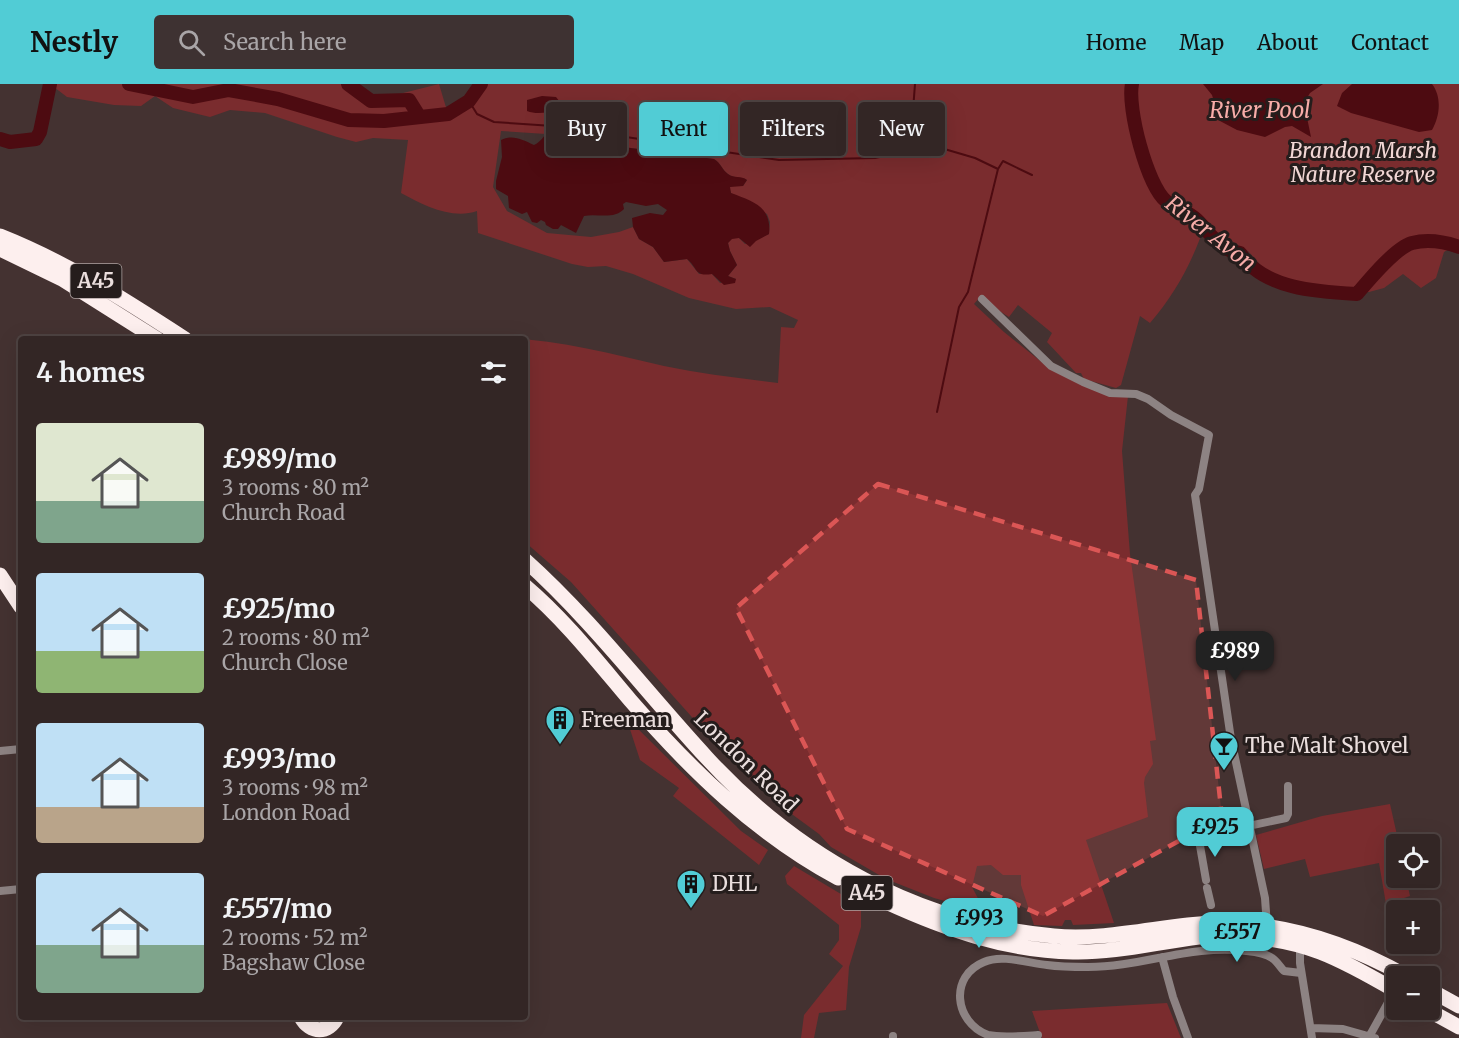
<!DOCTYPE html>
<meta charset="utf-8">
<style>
body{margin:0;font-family:Merriweather,serif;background:#3e3232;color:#f1f3f6;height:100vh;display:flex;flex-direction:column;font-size:22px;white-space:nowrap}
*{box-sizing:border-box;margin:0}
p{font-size:20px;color:#a9a5a7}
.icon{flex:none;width:33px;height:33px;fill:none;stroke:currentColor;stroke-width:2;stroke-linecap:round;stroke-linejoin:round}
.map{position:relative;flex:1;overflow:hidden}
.sheet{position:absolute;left:18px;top:252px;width:510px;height:684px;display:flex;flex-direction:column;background:#332625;border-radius:6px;box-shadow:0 6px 24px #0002,0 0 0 2px #4e4342}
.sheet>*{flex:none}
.guide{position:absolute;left:546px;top:18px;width:570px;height:54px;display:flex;gap:12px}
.tools{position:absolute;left:1386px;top:750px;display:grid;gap:12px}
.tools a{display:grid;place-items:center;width:54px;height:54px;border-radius:6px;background:#332625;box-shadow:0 6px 24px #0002,0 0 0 2px #4e4342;font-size:30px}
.price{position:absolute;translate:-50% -51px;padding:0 14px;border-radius:12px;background:#51ccd5;color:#111;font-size:20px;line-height:39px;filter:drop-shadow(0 2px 3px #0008)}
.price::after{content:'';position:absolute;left:50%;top:36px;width:18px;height:14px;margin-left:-9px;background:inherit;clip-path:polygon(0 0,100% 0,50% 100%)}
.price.selected{background:#222;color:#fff}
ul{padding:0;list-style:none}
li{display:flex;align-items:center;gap:18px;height:150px;padding:0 18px}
li span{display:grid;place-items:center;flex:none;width:168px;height:120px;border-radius:6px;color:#555}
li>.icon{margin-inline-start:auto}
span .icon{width:72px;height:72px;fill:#fffc;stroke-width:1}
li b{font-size:26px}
h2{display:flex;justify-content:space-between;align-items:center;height:72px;padding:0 18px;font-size:26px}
.pill{padding:0 21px;border-radius:6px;background:#332625;box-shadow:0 6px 24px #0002,0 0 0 2px #4e4342;font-size:21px;line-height:54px}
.pill.selected{background:#51ccd5;color:#111}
header{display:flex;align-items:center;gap:36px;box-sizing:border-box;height:84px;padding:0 30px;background:#51ccd5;color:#111}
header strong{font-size:28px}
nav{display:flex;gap:33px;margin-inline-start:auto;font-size:21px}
.search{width:420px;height:54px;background:#3e3232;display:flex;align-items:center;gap:15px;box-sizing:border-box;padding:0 21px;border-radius:6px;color:#a9a5a7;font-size:22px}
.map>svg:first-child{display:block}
.green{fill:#7a2c2e;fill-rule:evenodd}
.water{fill:#4d0b11}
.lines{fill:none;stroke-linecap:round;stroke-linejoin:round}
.stream{stroke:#4d0b11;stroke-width:2}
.river{stroke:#4d0b11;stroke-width:14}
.street{stroke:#8d8383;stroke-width:8}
.highway{stroke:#fdefee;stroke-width:15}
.marked{fill:#db5655;fill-opacity:0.2;stroke:#db5655;stroke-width:4.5;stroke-dasharray:12 8;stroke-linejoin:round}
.labels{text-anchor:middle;stroke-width:6;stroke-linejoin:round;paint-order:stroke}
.shield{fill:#251d1c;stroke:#afa4a3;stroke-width:1.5}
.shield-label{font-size:20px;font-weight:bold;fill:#eadedd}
.park-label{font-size:21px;font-style:italic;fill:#f2d7d5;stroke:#251d1c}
.poi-label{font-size:21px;fill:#eadedd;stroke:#251d1c;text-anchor:start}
.street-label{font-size:21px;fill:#eadedd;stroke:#251d1c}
.water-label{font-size:22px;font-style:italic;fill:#f7aca8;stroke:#251d1c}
</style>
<header>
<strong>Nestly</strong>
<div class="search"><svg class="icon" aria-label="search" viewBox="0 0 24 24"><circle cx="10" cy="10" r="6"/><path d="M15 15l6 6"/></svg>Search here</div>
<nav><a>Home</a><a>Map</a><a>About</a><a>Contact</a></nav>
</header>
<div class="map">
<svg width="1459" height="954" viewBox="0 0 1459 954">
<rect width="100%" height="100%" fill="#443231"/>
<path class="green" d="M 50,0 L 348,0 L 371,17 L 439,0 L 448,30 L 469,17 L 481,0 L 1459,0 L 1459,159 L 1444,168 L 1436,194 L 1421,204 L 1403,190 L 1384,204 L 1369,208 L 1320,204 L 1267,188 L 1248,167 L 1205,141 C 1192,178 1176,209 1150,239 L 1140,232 L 1121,301 L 1116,304 L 1084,295 L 1081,289 L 1076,289 L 1047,258 L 1052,249 L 1018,221 L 1009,233 L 979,214 L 974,220 L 1004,248 L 1049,284 L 1128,312 L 1122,367 L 1130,470 L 1156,656 L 1150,657 L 1153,680 L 1145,693 L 1144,699 L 1148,733 L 1086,756 L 1114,839 L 1073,841 L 1071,836 L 1065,836 L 1062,842 L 1034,841 L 1021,801 L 1021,791 L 1003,791 L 991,781 L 977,782 L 972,803 L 982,822 L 981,827 L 934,814 L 886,795 L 831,763 L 819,750 L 774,717 L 725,670 L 571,498 L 525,458 L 525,255 L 505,254 C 559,256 612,270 664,282 C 702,290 740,294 778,299 L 781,243 L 794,244 L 798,236 L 770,223 L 736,225 L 689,214 L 633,190 L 606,182 L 588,183 L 572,180 L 478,149 L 477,127 C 452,136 423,121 401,109 L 408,56 L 373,54 L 356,58 L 337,53 L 265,29 L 230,26 L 210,33 L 173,24 L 155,12 L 141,22 L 114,21 L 67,13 ZM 501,47 L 546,50 L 549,49 L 570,56 L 714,75 C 721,79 722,86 728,90 C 734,95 741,92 747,96 L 743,102 L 733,102 L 729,103 L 731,109 L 767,130 L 770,138 L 769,150 L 745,160 L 739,154 L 732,154 L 728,159 L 730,167 L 737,181 L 728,192 L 736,195 L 720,199 L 712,190 L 699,190 L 687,175 L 664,178 L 653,163 L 639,155 L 633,143 L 619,148 L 591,153 L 547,149 L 507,127 L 493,103 Z
M 626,633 L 741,747 L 768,766 L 759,781 L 673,712 L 679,704 L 640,676 Z
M 1390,720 L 1399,760 L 1396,760 L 1396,794 L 1406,794 L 1410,812 L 1386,820 L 1379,779 L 1310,793 L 1305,775 L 1264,785 L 1256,751 L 1322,732 Z
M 794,782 L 861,822 L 861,843 L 849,883 L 846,926 L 819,929 L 814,954 L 801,954 L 804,931 L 843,882 L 829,870 L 839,856 L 839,841 L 787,800 L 785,792 Z
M 1167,919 L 1181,954 L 1042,954 L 1032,927 Z"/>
<path class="water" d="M 1203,0 L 1323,0 L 1310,9 L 1304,19 L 1311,53 L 1292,42 L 1285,43 L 1265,53 L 1237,46 L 1220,37 L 1212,11 Z
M 1352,0 L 1432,0 C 1442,13 1440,32 1432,46 L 1419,48 L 1351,29 L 1337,22 L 1342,9 Z
M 542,12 L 556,13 L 560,18 L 558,23 C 548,29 538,31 527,27 L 527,16 Z
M 549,48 L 570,56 L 714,75 C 721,79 722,86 728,90 C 734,95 741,91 747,96 L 743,102 L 730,103 L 731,109 C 752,117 772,122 769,150 L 756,157 L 750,163 L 739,154 L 732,155 L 728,159 L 730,167 L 737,181 L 728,192 L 736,195 L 735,199 L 724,201 L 712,190 C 694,193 698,184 687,175 L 664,178 L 653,163 L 639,155 L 633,143 L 632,134 L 650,129 L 663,131 L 667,126 L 658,120 L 646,122 L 626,118 L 623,120 L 624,125 C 614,136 597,129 584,132 L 576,149 L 561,141 L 558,145 L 553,145 L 546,141 L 545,138 L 541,136 L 537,139 L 532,138 L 527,128 L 522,130 L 509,124 L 508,112 L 496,105 L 496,97 L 502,73 L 501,56 C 513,50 523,56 534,61 C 541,58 543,52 549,48 Z"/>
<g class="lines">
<path class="stream" d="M 469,17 L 477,30 L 494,38 L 553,42 L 779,76 L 875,74 L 917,65 L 941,64 L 975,74 L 998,85 L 1003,77 L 1032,91
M 910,66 L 915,0
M 937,328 L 959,223 L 968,208 L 998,85"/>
<path class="river" d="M 129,0 L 193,13 L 229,6 L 278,15 L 349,36 L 384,37 L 448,30 L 469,17 L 481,0
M 348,0 L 371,17 L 409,16 L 419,32
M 1132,0 C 1127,24 1147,101 1166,117 C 1175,125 1189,127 1197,136 C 1211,150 1219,166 1240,169 C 1263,205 1318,208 1357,210 C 1369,196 1395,164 1412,159 C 1428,155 1445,158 1459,163
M 0,55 L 10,58 L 36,55 L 40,48 L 50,0"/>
<path class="street" d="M 982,215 L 1051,282 L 1083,298 L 1110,309 L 1136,310 L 1148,315 L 1171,331 L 1209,351 L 1199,405 L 1195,411 L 1231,655 L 1265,814 L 1267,842 L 1270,845
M 0,667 L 21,665
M 1188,756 L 1199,756 L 1225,747 L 1286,734 L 1288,730 L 1288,702
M 1199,756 L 1206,796
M 1207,804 L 1211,821
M 0,807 L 21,805
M 1300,862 L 1300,879 L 1312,954
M 1162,873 L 1173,913 L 1188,954
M 1311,944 L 1343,945 L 1375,954
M 1038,951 C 1023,952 1002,954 988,951 C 954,938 949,892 984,878 C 1002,870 1028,879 1047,881 C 1061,883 1075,883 1088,883 C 1142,883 1192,860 1246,867 C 1255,868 1265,869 1272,874 C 1277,877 1280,883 1284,887 L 1301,889
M 1369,953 L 1390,915
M 893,954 L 893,952"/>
<path class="highway" d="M 0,152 C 68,179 125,216 185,255
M 0,165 L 62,195 L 157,255
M 525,476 C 592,536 646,608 707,674 C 798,773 919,840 1054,852 C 1099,856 1144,846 1188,841 C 1266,832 1338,854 1406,892
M 0,491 L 21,523
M 525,502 C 564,535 597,577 630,616 C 690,685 756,750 838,794
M 886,818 C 945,845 1007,867 1073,868 C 1116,869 1157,858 1199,853 C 1237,849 1284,854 1320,868 C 1346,878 1372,893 1396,907
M 1430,906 L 1459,922
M 1428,926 L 1459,943
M 301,933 C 310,950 329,950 337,933"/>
</g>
<path class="marked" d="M 878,400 L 1196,496 L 1222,733 L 1043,832 L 847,745 L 736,524 Z"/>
<defs>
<g id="building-pin" transform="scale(1.5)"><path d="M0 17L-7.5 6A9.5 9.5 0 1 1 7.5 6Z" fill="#51ccd5" stroke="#251d1c"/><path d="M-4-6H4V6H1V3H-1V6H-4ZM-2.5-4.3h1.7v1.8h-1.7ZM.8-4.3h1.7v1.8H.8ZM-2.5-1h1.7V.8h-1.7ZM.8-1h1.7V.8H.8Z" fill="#111"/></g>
<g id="bar-pin" transform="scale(1.5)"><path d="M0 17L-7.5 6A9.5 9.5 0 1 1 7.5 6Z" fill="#51ccd5" stroke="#251d1c"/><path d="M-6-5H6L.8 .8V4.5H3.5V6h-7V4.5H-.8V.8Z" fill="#111"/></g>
</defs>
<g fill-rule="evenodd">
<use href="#building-pin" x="560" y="636"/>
<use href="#bar-pin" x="1224" y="662"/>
<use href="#building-pin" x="691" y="800"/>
</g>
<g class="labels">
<g class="shield">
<rect x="70.5" y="180" width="51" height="34" rx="4.5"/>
<rect x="841.5" y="792" width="51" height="34" rx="4.5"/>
</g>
<g class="shield-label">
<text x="96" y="204">A45</text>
<text x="867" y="816">A45</text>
</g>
<g class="park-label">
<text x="1363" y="74">Brandon Marsh<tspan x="1363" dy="24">Nature Reserve</tspan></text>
</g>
<g class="poi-label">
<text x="581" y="643">Freeman</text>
<text x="1245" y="669">The Malt Shovel</text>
<text x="712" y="807">DHL</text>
</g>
<g class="street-label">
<text transform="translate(746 678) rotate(44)" y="7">London Road</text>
</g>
<g class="water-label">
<text x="1260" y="34">River Pool</text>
<text transform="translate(1211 149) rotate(38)" y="8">River Avon</text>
</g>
</g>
</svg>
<div class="tools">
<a><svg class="icon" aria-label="locate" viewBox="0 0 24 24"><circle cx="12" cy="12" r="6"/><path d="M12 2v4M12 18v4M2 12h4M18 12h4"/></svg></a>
<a>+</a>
<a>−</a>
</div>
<b class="price selected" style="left:1235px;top:598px">£989</b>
<b class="price" style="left:1215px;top:774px">£925</b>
<b class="price" style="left:979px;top:865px">£993</b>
<b class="price" style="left:1237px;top:879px">£557</b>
<div class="guide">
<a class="pill">Buy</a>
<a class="pill selected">Rent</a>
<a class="pill">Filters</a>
<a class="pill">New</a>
</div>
<section class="sheet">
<h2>4 homes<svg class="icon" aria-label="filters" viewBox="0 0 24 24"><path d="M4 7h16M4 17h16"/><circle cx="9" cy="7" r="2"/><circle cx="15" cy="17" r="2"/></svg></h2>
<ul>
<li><span style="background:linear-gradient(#dfe7d0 65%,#7fa58c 0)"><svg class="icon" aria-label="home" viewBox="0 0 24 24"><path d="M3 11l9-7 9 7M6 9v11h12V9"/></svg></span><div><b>£989/mo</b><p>3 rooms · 80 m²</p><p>Church Road</p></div></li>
<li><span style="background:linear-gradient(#bfe0f5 65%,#8fb573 0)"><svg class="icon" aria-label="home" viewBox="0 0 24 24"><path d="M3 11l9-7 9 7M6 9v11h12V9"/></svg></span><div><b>£925/mo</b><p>2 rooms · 80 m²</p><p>Church Close</p></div></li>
<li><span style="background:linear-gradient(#bfe0f5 70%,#b9a48a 0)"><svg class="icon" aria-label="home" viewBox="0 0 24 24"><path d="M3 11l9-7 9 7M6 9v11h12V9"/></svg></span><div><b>£993/mo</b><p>3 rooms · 98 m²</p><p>London Road</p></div></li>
<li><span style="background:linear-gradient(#bfe0f5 60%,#7fa58c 0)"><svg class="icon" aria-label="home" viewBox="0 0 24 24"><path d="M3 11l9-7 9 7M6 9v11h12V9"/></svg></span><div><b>£557/mo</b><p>2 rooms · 52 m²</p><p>Bagshaw Close</p></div></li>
</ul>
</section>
</div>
